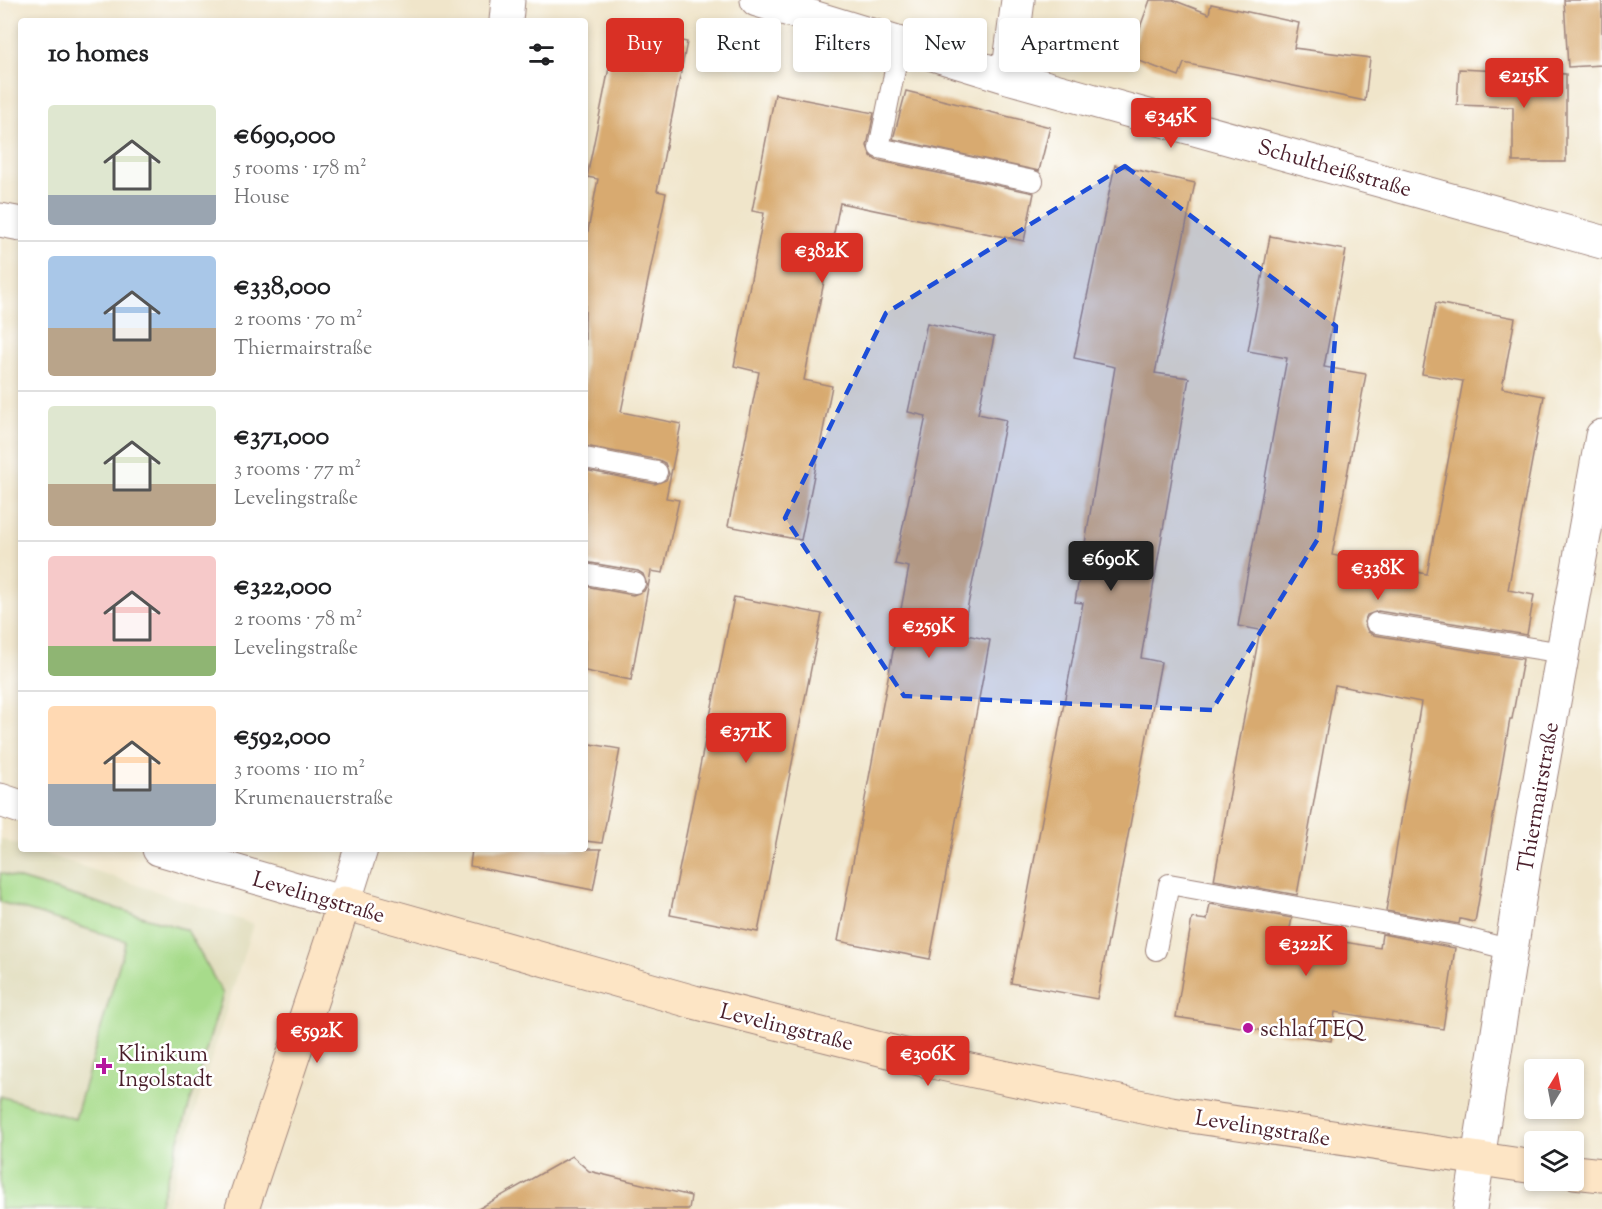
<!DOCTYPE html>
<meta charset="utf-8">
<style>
body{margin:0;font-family:"Sorts Mill Goudy",serif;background:#f6f6f6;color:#202124;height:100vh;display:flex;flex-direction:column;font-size:22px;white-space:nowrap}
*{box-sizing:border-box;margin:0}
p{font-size:20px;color:#757577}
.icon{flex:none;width:33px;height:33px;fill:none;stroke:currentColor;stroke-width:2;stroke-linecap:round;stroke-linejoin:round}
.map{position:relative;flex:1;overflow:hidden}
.drawer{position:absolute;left:18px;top:18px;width:570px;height:834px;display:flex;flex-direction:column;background:#fff;border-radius:6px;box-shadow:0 3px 9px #0003}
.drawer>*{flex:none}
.hud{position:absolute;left:606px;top:18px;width:570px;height:54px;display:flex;gap:12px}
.needle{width:39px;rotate:10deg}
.buttons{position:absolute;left:1524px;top:1059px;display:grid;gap:12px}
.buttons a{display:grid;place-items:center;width:60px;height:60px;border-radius:6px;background:#fff;box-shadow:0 3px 9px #0003;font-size:30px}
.price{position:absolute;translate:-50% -51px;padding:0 14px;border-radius:6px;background:#d93025;color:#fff;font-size:20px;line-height:39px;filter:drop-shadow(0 2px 3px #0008)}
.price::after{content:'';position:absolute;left:50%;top:36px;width:18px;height:14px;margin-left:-9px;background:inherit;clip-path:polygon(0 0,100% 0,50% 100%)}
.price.current{background:#222;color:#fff}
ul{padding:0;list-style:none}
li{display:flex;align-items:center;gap:18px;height:150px;padding:0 30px}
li+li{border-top:2px solid #e0e0e0}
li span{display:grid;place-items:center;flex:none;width:168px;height:120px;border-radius:6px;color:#555}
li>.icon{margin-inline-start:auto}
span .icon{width:72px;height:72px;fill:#fffc;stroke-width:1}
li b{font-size:26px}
h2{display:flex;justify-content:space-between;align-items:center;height:72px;padding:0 30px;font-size:26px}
.pill{padding:0 21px;border-radius:6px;background:#fff;box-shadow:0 3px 9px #0003;font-size:21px;line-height:54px}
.pill.current{background:#d93025;color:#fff}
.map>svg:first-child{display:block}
.built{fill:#e0dcbb}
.green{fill:#a7db8b;stroke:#787d5b;stroke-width:1.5}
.building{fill:#d8aa6f}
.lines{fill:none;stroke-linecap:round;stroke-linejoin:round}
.lane-casing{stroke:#9d827a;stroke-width:22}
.street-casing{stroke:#9d827a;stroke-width:35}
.secondary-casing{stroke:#9d827a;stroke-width:35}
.lane{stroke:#fff;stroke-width:20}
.street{stroke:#fff;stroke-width:33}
.secondary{stroke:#fde5c5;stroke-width:33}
.marked{fill:#1d4ed8;fill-opacity:0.2;stroke:#1d4ed8;stroke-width:4.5;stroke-dasharray:12 8;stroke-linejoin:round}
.poi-dot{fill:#b5179e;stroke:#fff;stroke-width:2}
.labels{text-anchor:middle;stroke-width:5;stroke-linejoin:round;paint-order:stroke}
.street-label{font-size:22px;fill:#4a1f2b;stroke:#fff}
.poi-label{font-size:22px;fill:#4a1f2b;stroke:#fff;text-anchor:start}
</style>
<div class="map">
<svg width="1602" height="1209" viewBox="0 0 1602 1209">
<rect width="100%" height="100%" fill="#fff"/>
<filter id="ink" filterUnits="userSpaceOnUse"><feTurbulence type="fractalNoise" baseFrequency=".0167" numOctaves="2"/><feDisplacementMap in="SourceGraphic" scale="12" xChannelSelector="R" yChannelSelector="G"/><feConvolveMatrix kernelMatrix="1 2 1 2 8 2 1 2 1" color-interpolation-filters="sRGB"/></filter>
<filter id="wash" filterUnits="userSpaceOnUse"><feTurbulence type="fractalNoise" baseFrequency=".008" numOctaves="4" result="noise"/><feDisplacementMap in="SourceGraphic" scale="24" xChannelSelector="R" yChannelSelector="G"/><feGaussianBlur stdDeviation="1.35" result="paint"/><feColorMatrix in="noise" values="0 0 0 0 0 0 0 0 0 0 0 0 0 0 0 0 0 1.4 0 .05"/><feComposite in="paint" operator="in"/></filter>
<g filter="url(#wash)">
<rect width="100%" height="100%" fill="#f0e5ca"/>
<path class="built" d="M 0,839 L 21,846 L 21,849 L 31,849 L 253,924 L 165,1209 L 0,1209 Z"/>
<path class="green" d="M 0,873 L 187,930 L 223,994 L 158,1209 L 0,1209 L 0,1096 L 75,1119 L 126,941 L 0,902 Z"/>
<g id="blocks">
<path class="building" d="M 1150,0 L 1173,0 L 1209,14 L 1211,4 L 1299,23 L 1294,48 L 1370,58 L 1365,101 L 1184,63 L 1179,76 L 1129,57 Z
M 1564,0 L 1602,0 L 1602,65 L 1568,67 Z
M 617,28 L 687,42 L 657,191 L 666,193 L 621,412 L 681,424 L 666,498 L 679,500 L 663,573 L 651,571 L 631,680 L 585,671 L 585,586 L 633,595 L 644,591 L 647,585 L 643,574 L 638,571 L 585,562 L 585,470 L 655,484 L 666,480 L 669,474 L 665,463 L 659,460 L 585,446 L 585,246 L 598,179 L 587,177 Z
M 1459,69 L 1566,74 L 1566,162 L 1513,162 L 1513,107 L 1457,105 Z
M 906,91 L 1050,127 L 1039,171 L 893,139 Z
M 775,94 L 874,113 L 867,146 L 871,156 L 876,160 L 1034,193 L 1024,241 L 840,203 L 804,380 L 832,386 L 801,540 L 728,526 L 759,372 L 734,366 L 764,213 L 752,211 Z
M 1115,165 L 1195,183 L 1155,373 L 1189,378 L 1141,658 L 1161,662 L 1097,999 L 1011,983 L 1083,603 L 1075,602 L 1115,367 L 1074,358 Z
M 1270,236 L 1346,250 L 1324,367 L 1366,374 L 1332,555 L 1427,574 L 1463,381 L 1422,374 L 1436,303 L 1515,318 L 1502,388 L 1544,396 L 1508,590 L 1534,595 L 1527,635 L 1378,611 L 1367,615 L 1364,622 L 1368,632 L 1374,635 L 1523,659 L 1512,719 L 1510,719 L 1475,922 L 1460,919 L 1459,924 L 1386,911 L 1421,702 L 1335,685 L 1297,895 L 1214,880 L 1260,630 L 1238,626 L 1287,358 L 1248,351 Z
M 927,323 L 994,337 L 978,414 L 1006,420 L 962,634 L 990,640 L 930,959 L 838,941 L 909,567 L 895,564 L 926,416 L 908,412 Z
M 734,597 L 822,614 L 758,932 L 670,915 Z
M 585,743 L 620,749 L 602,843 L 585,841 Z
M 472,849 L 601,849 L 593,890 L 470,866 Z
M 1210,904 L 1292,918 L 1289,933 L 1380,948 L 1382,934 L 1455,948 L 1443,1029 L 1335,1012 L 1331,1041 L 1176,1017 L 1192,918 L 1207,920 Z
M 572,1156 L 589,1171 L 691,1196 L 689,1209 L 478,1209 Z"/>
</g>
</g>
<g filter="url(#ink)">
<use href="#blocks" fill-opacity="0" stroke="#9d827a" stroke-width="1.5"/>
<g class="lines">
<g class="lane-casing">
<path id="lane" d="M 900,45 L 879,148 L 1033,181
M 585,458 L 657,472
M 585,574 L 635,583
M 1376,623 L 1563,653
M 1156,950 L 1169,884 L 1454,935 L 1511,950"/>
</g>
<g class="street-casing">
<path id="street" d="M 757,0 L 1008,77 L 1602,242
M 506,21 L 508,0
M 1008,77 L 1018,0
M 0,220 L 21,224
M 0,800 L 21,807
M 159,849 L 344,903 L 361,849
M 1470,1209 L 1525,862 L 1602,436"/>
</g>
<g class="secondary-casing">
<path id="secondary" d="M 1574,1172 L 1602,1175
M 242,1209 L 344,903 L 694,1002 L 928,1061 L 1171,1113 L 1534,1167"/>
</g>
<use href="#lane" class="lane"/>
<use href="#street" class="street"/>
<use href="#secondary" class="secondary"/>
</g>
</g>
<path class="marked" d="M 1125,166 L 1336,326 L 1319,537 L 1212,710 L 904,696 L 785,518 L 886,313 Z"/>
<g class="poi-dot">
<circle cx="1248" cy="1028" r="6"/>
<path d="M101 1057h6v6h6v6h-6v6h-6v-6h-6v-6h6z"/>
</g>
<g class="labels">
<g class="street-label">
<text transform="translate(1335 167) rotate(16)" y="8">Schultheißstraße</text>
<text transform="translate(1537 797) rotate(-80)" y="8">Thiermairstraße</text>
<text transform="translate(319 896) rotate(16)" y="8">Levelingstraße</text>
<text transform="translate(787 1026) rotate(14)" y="8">Levelingstraße</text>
<text transform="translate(1263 1127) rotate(9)" y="8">Levelingstraße</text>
</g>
<g class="poi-label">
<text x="1260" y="1036">schlafTEQ</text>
<text x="118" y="1061">Klinikum<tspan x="118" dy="25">Ingolstadt</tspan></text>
</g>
</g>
</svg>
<div class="buttons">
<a><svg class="needle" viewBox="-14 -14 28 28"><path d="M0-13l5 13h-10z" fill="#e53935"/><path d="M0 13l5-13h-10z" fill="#757577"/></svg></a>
<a><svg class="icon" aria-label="layers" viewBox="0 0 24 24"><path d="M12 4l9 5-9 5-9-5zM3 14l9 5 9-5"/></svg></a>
</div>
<b class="price" style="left:1524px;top:109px">€215K</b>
<b class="price" style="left:1171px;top:149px">€345K</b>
<b class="price" style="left:822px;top:284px">€382K</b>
<b class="price current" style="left:1111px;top:592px">€690K</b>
<b class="price" style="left:1378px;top:601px">€338K</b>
<b class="price" style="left:929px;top:659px">€259K</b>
<b class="price" style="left:746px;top:764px">€371K</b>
<b class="price" style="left:1306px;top:977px">€322K</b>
<b class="price" style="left:317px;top:1064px">€592K</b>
<b class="price" style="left:928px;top:1087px">€306K</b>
<div class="hud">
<a class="pill current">Buy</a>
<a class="pill">Rent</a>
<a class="pill">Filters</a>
<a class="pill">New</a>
<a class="pill">Apartment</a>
</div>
<section class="drawer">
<h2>10 homes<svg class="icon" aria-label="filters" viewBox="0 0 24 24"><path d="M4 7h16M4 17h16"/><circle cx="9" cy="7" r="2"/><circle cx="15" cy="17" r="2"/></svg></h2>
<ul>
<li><span style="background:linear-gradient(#dfe7d0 75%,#9aa5b1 0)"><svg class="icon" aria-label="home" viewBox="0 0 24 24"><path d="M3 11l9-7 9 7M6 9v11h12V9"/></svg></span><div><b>€690,000</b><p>5 rooms · 178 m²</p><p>House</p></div></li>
<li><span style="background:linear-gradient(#a9c7e8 60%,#b9a48a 0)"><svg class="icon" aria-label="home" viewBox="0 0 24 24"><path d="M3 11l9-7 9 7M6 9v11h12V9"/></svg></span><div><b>€338,000</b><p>2 rooms · 70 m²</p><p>Thiermairstraße</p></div></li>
<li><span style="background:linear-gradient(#dfe7d0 65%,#b9a48a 0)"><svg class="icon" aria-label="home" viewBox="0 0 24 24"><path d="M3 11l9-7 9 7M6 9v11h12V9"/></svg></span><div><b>€371,000</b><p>3 rooms · 77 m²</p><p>Levelingstraße</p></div></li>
<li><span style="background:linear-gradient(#f6c9c9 75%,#8fb573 0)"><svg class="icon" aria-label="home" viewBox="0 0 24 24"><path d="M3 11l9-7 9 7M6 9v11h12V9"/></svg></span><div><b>€322,000</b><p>2 rooms · 78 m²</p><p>Levelingstraße</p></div></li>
<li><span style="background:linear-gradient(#ffd9b3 65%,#9aa5b1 0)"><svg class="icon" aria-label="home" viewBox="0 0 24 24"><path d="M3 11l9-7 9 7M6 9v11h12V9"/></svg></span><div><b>€592,000</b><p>3 rooms · 110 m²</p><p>Krumenauerstraße</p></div></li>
</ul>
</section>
</div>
